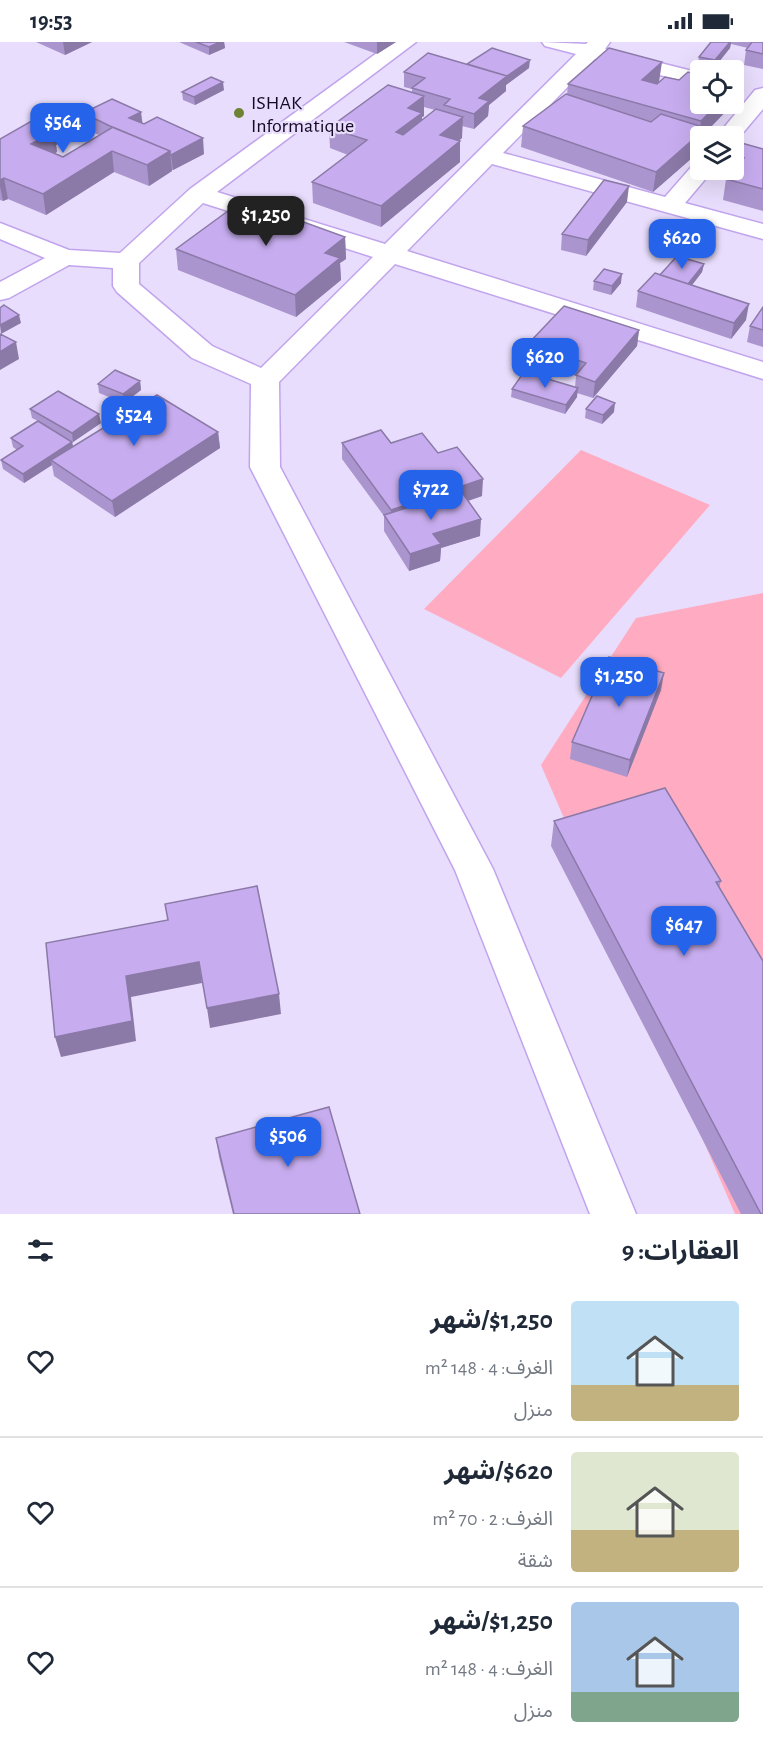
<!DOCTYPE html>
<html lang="ar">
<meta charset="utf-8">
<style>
body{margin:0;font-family:"Alegreya Sans","Noto Sans Arabic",sans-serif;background:#f6f6f7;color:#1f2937;direction:rtl;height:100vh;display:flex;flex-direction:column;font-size:22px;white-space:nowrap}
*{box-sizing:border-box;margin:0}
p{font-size:20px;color:#747a83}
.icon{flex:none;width:33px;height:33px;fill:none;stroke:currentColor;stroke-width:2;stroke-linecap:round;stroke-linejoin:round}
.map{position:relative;height:1172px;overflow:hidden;direction:ltr}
.drawer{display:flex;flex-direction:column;background:#fff;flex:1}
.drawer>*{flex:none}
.tools{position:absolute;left:690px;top:18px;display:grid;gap:12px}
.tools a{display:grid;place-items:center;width:54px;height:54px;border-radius:6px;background:#fff;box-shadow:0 6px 24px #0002;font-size:30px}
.price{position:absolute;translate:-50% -51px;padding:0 14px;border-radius:12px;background:#2563eb;color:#fff;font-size:20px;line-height:39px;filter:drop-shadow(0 2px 3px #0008)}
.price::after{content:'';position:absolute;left:50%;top:36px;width:18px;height:14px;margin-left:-9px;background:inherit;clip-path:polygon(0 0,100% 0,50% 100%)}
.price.selected{background:#222;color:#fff}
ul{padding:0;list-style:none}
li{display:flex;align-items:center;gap:18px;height:150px;padding:0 24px}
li+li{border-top:2px solid #e0e1e3}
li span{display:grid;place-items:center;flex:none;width:168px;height:120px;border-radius:6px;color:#555}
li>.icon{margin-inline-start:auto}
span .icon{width:72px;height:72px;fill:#fffc;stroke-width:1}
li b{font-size:26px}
h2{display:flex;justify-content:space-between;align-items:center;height:72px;padding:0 24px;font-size:26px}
.status{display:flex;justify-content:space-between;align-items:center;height:42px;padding:0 30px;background:#fff;direction:ltr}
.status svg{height:16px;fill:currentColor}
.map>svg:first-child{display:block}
.green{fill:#ffacc2}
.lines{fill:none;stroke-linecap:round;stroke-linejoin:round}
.street-casing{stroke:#c1a4ed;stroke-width:3}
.street{fill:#fff;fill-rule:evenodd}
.wall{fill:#ab95ce;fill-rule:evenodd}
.shaded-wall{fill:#8b79a7}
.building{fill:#c7adef;stroke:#8b79a7;stroke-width:1.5}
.poi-dot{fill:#6d8232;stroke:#e8ddfc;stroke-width:2}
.labels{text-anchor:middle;stroke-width:4.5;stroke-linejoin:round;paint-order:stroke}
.far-poi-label{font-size:20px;fill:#150924;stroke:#e8ddfc;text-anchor:start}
</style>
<div class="status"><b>19:53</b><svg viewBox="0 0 49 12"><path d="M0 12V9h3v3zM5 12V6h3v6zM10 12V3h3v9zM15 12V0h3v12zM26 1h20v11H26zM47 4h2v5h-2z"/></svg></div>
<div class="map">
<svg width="763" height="1172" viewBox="0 0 763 1172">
<rect width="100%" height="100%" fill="#e8ddfc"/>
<path class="green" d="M 581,408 L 710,463 L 561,636 L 424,567 Z
M 763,551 L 763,1172 L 735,1172 L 541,723 L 636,576 Z"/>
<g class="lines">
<g class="street-casing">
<path id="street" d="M 392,0 L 416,0 L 217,150 L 385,202 L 576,12 L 545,4 L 542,0 L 586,2 L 588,0 L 610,0 L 605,7 L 700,31 L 700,43 L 595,17 L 503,111 L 665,155 L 693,123 L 700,121 L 700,128 L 713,128 L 685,161 L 763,182 L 763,197 L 492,122 L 407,209 L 763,320 L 763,337 L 395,222 L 279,340 L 280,425 L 493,827 L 636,1172 L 590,1172 L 455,828 L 250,425 L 251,342 L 192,316 L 117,250 L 113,244 L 113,226 L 69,223 L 9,256 L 0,258 L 0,240 L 45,216 L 0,197 L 0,181 L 69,208 L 120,211 L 190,147 ZM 203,161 L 373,215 L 261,326 L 212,304 L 139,242 L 139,221 Z
M 763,46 L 763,67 L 736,99 L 734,99 L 734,94 L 717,94 L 755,48 Z"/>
</g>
<use href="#street" class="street"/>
</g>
<path class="wall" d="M 36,0 L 92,0 L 65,13 Z
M 179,0 L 224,0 L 225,6 L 209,13 Z
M 344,0 L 396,0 L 377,12 Z
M 711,0 L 763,0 L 763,27 L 744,23 L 746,8 L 748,6 L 731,2 L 730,6 L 714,26 L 698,23 L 699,15 Z
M 467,22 L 529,26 L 506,43 L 506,49 L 489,63 L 488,74 L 474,87 L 462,84 L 462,96 L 458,99 L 460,99 L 460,120 L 381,185 L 313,161 L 312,140 L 348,113 L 330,106 L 329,86 L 412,50 L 412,47 L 404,45 L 404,30 ZM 424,65 L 435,68 L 422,78 L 422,75 L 424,74 Z
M 659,40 L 657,42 L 733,62 L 705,91 L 705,94 L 700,94 L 700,109 L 653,150 L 521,105 L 523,84 L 567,53 L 568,42 Z
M 224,48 L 195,63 L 183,58 L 182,50 Z
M 83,71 L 143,82 L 204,112 L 173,128 L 172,128 L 172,129 L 149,144 L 114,130 L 46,173 L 8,157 L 3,159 L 0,158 L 0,97 L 75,91 L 56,103 L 57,110 L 55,111 L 63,115 L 99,93 L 85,87 Z
M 734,106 L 763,107 L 763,169 L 723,158 L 726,137 L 729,133 L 725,132 L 726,128 L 734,128 Z
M 627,160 L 586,214 L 561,208 L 562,192 Z
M 345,195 L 346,217 L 340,221 L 341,238 L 296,275 L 178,228 L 176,207 Z
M 704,222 L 702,230 L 692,243 L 746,278 L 731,297 L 636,265 L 638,249 L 660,233 Z
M 594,239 L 621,241 L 611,253 L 593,248 Z
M 763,265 L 763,305 L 747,300 L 750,284 Z
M 639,288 L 637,304 L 593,356 L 577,351 L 577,355 L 565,372 L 511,355 L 512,347 L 575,345 L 576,334 L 528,318 L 529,301 Z
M 140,339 L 141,348 L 124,361 L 99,351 L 98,342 Z
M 30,367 L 101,381 L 73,400 L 45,384 L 72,400 L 73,405 L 218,390 L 220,406 L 115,475 L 54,434 L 52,423 L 24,441 L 3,427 L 1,418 L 17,408 L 13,405 L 11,396 L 38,379 L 32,376 Z
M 586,367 L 614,370 L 602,382 L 585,376 Z
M 342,401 L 391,401 L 438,411 L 482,454 L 468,459 L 480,494 L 441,506 L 440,519 L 409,529 L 384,489 L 384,474 L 342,417 Z
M 661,648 L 627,735 L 570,717 L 572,700 Z
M 554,779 L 721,839 L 719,846 L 763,1172 L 741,1172 L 551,804 Z
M 216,1096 L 360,1172 L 233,1172 L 219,1115 Z"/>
<path class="shaded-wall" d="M 63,0 L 92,0 L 65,13 Z
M 220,0 L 224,0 L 225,6 L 209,13 L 209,5 Z
M 377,0 L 396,0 L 377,12 Z
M 730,0 L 731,0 L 730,6 L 714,26 L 715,18 Z
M 530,18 L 529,26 L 506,43 L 506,49 L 489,63 L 488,74 L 474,87 L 474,72 L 479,56 L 507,34 Z
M 662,20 L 659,40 L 640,58 L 642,38 Z
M 223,40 L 224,48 L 195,63 L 194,55 Z
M 736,42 L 734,59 L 734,45 Z
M 424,54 L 424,74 L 422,75 L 422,91 L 396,111 L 396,90 L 408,66 Z
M 718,62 L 733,62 L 705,91 L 705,94 L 700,94 L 700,109 L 653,150 L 656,130 L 699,93 L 701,79 Z
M 141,70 L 143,85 L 129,76 Z
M 72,71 L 75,91 L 56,103 L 57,110 L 35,123 L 31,102 L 45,86 Z
M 463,75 L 462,96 L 439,114 L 440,93 Z
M 203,96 L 204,112 L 173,128 L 171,113 Z
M 460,99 L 460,120 L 381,185 L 381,164 Z
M 112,109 L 114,130 L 46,173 L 43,152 Z
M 170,109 L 172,129 L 149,144 L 147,123 Z
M 4,136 L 8,157 L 3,159 L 0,144 L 0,138 Z
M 629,144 L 627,160 L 586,214 L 588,198 Z
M 345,195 L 346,217 L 340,221 L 341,238 L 296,275 L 295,253 L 325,211 Z
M 704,222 L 702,230 L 683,255 L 685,246 Z
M 622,232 L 621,241 L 611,253 L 612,244 Z
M 749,262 L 746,278 L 731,297 L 734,281 Z
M 19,273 L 21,281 L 1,292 L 0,283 Z
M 639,288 L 637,304 L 593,356 L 595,340 Z
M 16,300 L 19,317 L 0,328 L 0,310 Z
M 140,339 L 141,348 L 124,361 L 123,352 Z
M 578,346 L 577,355 L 565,372 L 566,363 Z
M 615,361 L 614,370 L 602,382 L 603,373 Z
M 99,372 L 101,381 L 73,400 L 72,391 Z
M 218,390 L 220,406 L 115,475 L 112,459 Z
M 72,400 L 74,409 L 51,418 L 52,423 L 24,441 L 23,432 Z
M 483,437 L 482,454 L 391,485 L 391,468 Z
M 481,477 L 480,494 L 441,506 L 440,519 L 409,529 L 410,512 L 433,492 Z
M 664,631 L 661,648 L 627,735 L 630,718 Z
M 199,920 L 202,941 L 131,955 L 136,999 L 61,1015 L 55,995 L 126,934 Z
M 279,952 L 281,972 L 210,986 L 207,966 Z"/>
<path class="building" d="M 196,0 L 220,0 L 209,5 Z
M 711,0 L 730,0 L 715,18 L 699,15 Z
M 752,0 L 763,0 L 763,12 L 746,8 Z
M 492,6 L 530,18 L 507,34 L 467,22 Z
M 609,6 L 662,20 L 642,38 L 657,42 L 665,35 L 679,38 L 688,30 L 700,33 L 700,62 L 718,62 L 701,79 L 568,42 Z
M 428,11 L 507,34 L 479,56 L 489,59 L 474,72 L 444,63 L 450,57 L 412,46 L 425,36 L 404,30 Z
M 211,35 L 223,40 L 194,55 L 182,50 Z
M 388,43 L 424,54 L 408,66 L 422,71 L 396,90 L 403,93 L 436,67 L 463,75 L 440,93 L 460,99 L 381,164 L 312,140 L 367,98 L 329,86 Z
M 566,52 L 651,80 L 661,72 L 706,86 L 656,130 L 523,84 Z
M 112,57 L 141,70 L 129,76 L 144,82 L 157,75 L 203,96 L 171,113 L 170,112 L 170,109 L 112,85 L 83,71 Z
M 56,65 L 72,71 L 45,86 L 54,90 L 31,102 L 63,115 L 113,85 L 170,109 L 147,123 L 112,109 L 43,152 L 4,136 L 0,138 L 0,97 Z
M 738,100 L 763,107 L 763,147 L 726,137 L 744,116 L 734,113 L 734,106 Z
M 604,138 L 629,144 L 588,198 L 562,192 Z
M 243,158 L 345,195 L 325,211 L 340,216 L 295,253 L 176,207 Z
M 677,214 L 704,222 L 688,242 L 660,233 Z
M 604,227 L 622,232 L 612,244 L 594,239 Z
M 655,231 L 749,262 L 734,281 L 638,249 Z
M 4,263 L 19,273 L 0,283 L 0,266 Z
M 564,264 L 639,288 L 595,340 L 576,333 L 586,321 L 529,301 Z
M 763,265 L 763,288 L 750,284 Z
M 0,292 L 16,300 L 0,310 Z
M 115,328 L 140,339 L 123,352 L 98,342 Z
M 524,330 L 578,346 L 566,363 L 512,347 Z
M 58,349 L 99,372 L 72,391 L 30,367 Z
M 157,353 L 218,390 L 112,459 L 51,418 Z
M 597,354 L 615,361 L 603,373 L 586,367 Z
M 38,379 L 72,400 L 23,432 L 1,418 L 23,404 L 11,396 Z
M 381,388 L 391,401 L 422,391 L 438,411 L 457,405 L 483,437 L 391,468 L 342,401 Z
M 461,449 L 481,477 L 433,492 L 441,502 L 410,512 L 384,473 Z
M 609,615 L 664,631 L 630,718 L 572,700 Z
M 665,746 L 721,839 L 716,840 L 763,919 L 763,1172 L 761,1172 L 554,779 Z
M 257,844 L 279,952 L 207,966 L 199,920 L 126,934 L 132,979 L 55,995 L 46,901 L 168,878 L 165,862 Z
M 329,1065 L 360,1172 L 234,1172 L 216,1096 Z"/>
<circle class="poi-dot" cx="239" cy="71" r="6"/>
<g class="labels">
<g class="far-poi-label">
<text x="251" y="67">ISHAK<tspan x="251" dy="23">Informatique</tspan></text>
</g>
</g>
</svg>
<div class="tools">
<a><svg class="icon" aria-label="locate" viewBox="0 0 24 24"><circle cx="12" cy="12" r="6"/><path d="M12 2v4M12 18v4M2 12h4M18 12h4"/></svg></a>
<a><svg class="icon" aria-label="layers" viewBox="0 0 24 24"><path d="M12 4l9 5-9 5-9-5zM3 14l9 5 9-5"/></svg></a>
</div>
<b class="price" style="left:63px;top:112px">$564</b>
<b class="price selected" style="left:266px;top:205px">$1,250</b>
<b class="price" style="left:682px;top:228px">$620</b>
<b class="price" style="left:545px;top:347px">$620</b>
<b class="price" style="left:134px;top:405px">$524</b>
<b class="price" style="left:431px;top:479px">$722</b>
<b class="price" style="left:619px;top:666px">$1,250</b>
<b class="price" style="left:684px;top:915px">$647</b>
<b class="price" style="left:288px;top:1126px">$506</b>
</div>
<section class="drawer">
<h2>العقارات: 9<svg class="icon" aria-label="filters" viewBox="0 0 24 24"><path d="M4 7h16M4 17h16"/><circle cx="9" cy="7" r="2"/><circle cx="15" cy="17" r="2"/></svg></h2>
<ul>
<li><span style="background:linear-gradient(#bfe0f5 70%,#c2b280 0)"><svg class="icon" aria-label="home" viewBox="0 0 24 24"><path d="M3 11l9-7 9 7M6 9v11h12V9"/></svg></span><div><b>$1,250/شهر</b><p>الغرف: 4 · 148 m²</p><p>منزل</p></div><svg class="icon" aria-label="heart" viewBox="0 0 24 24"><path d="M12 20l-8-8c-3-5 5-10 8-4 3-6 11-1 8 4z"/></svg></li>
<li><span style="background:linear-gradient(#dfe7d0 65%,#c2b280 0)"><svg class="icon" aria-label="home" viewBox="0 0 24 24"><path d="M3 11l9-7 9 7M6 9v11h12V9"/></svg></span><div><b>$620/شهر</b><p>الغرف: 2 · 70 m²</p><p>شقة</p></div><svg class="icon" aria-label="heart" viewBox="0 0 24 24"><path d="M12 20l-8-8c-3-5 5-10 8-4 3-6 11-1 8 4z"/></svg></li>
<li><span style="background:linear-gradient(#a9c7e8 75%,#7fa58c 0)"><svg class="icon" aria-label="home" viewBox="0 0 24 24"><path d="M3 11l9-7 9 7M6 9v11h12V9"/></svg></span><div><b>$1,250/شهر</b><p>الغرف: 4 · 148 m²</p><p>منزل</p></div><svg class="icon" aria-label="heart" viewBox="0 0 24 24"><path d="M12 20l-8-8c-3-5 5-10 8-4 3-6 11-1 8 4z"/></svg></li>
</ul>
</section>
